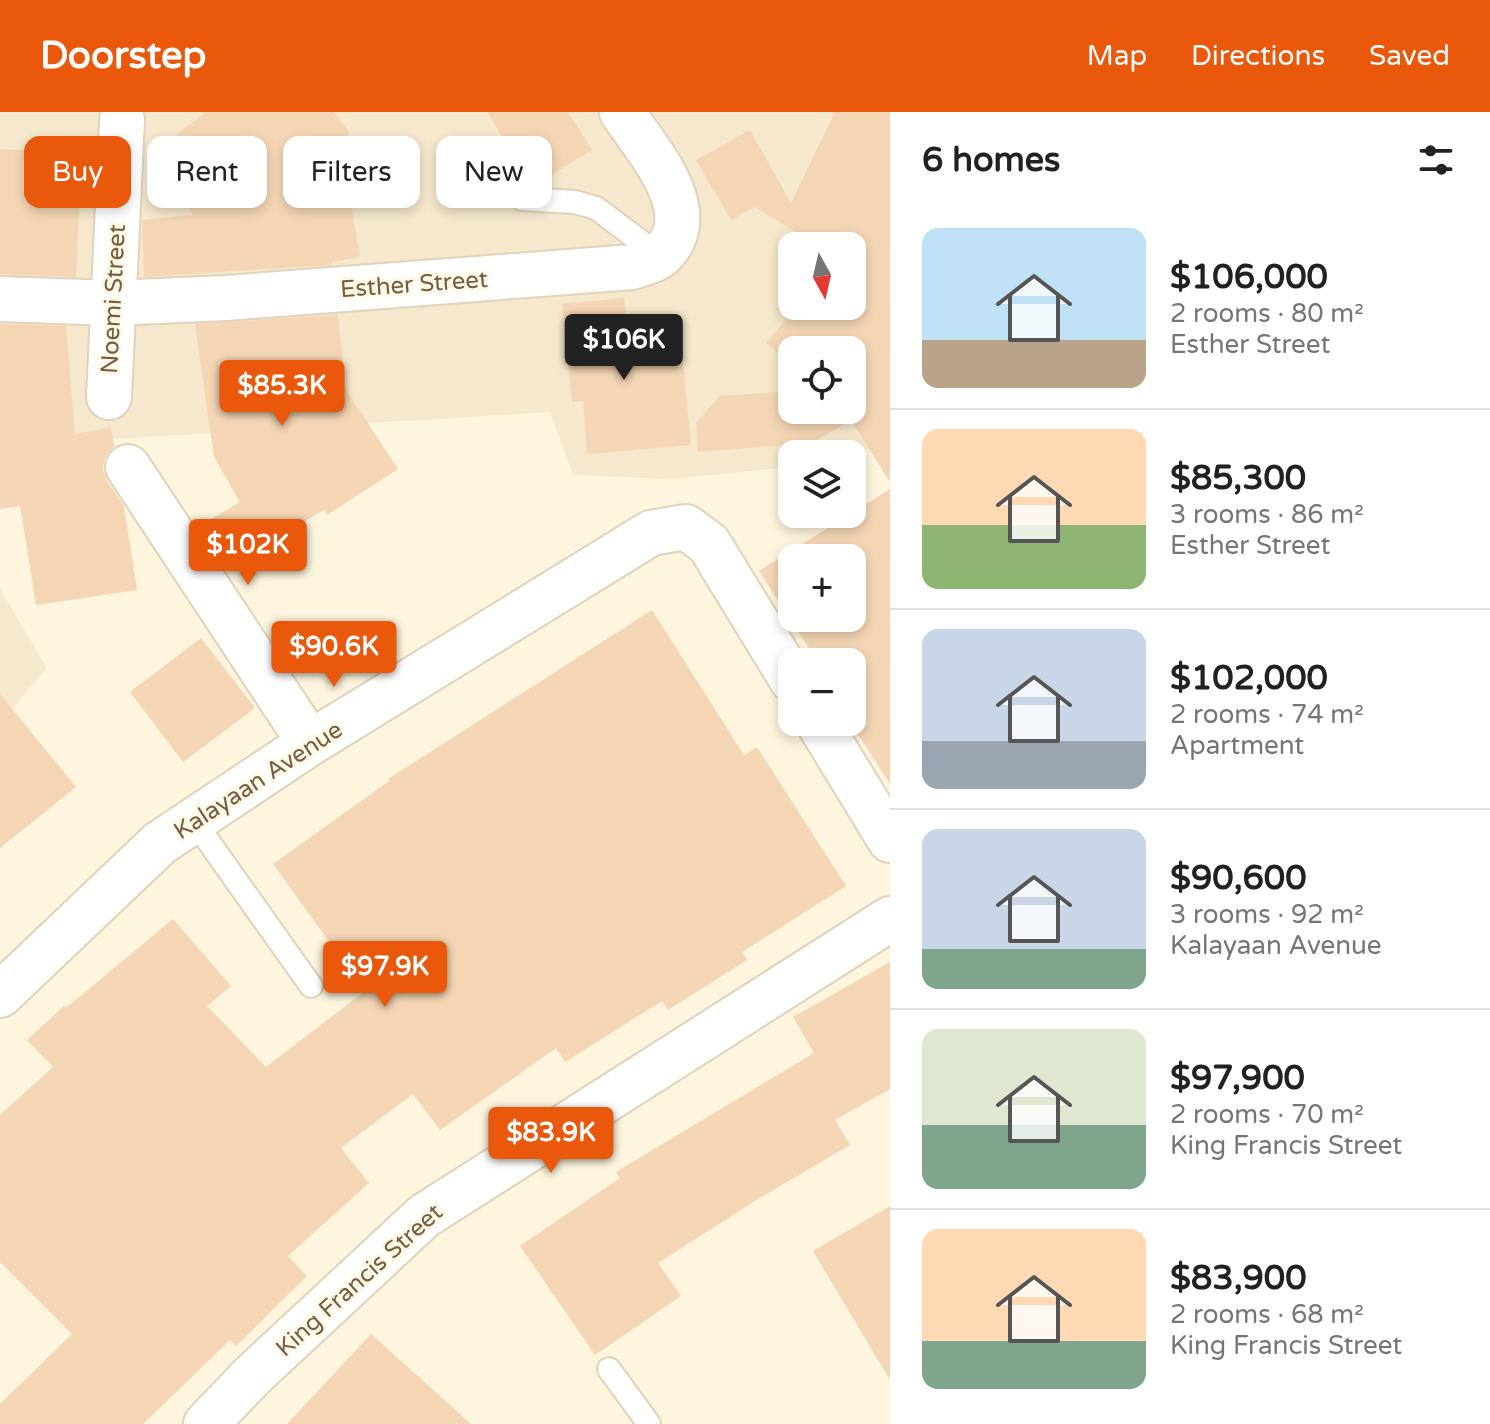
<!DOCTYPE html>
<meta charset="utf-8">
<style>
body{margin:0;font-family:"Varela Round",sans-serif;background:#f6f6f6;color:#202124;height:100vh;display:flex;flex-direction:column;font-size:30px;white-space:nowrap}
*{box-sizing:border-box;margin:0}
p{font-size:26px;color:#757577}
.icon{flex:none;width:44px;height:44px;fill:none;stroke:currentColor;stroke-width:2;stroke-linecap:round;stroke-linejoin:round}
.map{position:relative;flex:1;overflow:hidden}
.drawer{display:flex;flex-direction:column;background:#fff;width:600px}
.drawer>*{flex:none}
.guide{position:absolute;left:24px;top:24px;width:746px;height:72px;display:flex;gap:16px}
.needle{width:52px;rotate:172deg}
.tools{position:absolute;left:778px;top:120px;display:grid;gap:16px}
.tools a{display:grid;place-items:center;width:88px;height:88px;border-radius:16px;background:#fff;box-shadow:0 4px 12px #0003;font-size:40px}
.price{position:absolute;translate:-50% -68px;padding:0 18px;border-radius:8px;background:#ea580c;color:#fff;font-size:26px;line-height:52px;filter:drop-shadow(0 2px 4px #0008)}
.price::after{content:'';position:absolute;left:50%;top:48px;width:24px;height:18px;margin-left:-12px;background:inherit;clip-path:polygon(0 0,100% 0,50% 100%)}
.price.on{background:#222;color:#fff}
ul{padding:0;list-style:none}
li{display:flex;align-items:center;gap:24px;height:200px;padding:0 32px}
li+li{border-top:2px solid #e0e0e0}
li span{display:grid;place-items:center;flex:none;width:224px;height:160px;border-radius:16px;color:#555}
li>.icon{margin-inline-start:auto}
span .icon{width:96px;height:96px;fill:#fffc;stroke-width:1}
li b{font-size:34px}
h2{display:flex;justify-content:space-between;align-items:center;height:96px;padding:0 32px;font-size:34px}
.pill{padding:0 28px;border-radius:16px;background:#fff;box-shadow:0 4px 12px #0003;font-size:28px;line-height:72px}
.pill.on{background:#ea580c;color:#fff}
header{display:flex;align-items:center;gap:48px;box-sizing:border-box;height:112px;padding:0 40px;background:#ea580c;color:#fff}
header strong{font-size:38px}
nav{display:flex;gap:44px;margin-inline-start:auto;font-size:28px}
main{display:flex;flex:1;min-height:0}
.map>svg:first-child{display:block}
.residential{fill:#f5e8cc;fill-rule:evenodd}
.building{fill:#f4d6b4;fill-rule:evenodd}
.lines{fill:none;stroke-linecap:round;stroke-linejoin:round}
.lane-casing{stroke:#e1d2ba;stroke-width:26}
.street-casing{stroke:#e1d2ba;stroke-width:48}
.lane{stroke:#fff;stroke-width:22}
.street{stroke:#fff;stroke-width:44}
.labels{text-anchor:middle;stroke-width:6;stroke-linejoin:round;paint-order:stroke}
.street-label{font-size:24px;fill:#745c45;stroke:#fff8e5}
</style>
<header>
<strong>Doorstep</strong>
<nav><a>Map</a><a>Directions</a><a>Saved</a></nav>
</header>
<main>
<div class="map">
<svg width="890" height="1312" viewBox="0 0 890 1312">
<rect width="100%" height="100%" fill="#fdf5dd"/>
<path class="residential" d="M 0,0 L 890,0 L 890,330 L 851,342 L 792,342 L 792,355 L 670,367 L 573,363 L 550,300 L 0,334 ZM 792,134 L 852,134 L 852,194 L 792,194 ZM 792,238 L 852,238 L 852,298 L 792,298 Z
M 0,477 L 47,556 L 0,611 Z"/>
<path class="building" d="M 206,0 L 334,0 L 350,22 L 340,29 L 360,145 L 332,150 L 332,153 L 144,165 L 142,108 L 193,103 L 151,42 Z
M 487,0 L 568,0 L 592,38 L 533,74 Z
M 835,0 L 890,0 L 890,370 L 851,308 L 812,331 L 698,340 L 696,311 L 720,284 L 792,279 L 792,298 L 852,298 L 852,238 L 792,238 L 792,254 L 766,231 L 786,207 L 776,197 L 792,180 L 792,194 L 852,194 L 852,134 L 818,134 L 755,95 L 731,108 L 696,48 L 750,18 L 791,91 Z
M 0,37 L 82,41 L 76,165 L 0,162 Z
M 624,186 L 629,233 L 681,228 L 691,333 L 587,342 L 583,289 L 572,290 L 562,192 Z
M 338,203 L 346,278 L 398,357 L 327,403 L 324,398 L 224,456 L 199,414 L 240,390 L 214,345 L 195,212 Z
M 0,212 L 66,214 L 75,322 L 111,316 L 114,334 L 105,345 L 103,357 L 107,369 L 124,394 L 137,478 L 36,493 L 20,394 L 0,397 Z
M 890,377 L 890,672 L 850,610 L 852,550 L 818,550 L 759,459 ZM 792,446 L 852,446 L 852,506 L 792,506 Z
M 652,498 L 744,643 L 757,635 L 846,774 L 742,840 L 747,848 L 668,898 L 662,889 L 565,950 L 556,936 L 440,1018 L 413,982 L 341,1036 L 369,1071 L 288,1144 L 307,1164 L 236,1234 L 230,1228 L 143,1312 L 0,1312 L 0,1292 L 72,1222 L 0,1150 L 0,1003 L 53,955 L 27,928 L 64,894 L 66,896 L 173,807 L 231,874 L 207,894 L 266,955 L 365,879 L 273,752 L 389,669 L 388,667 Z
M 201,526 L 255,596 L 183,650 L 130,580 Z
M 0,582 L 76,675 L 0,736 Z
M 890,850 L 890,977 L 835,1008 L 850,1033 L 758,1087 L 658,1151 L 681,1184 L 595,1243 L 520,1134 L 620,1066 L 616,1060 L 814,941 L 793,905 Z
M 890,1094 L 890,1268 L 813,1139 Z
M 371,1222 L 471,1312 L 287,1312 Z"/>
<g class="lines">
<g class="lane-casing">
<path id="lane" d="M 522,87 L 575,90 L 596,96 L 660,144
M 194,709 L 311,874
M 609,1257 L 649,1312"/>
</g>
<g class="street-casing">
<path id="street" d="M 0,187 L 113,191 L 226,186 L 632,155 C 641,152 654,149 661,143 C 706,101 647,38 622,0
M 109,285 L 122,8
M 128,355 L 310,631
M 818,610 L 890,728
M 0,883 L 160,731 L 310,631 L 651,421 L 686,415 L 709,432 L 792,568
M 206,1312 L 252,1264 L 424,1104 L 890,807"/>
</g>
<use href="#lane" class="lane"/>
<use href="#street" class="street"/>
</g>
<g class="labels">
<g class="street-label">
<text transform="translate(414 172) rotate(-4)" y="8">Esther Street</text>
<text transform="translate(113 187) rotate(-87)" y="8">Noemi Street</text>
<text transform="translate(258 668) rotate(-33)" y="8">Kalayaan Avenue</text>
<text transform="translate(359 1168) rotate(-42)" y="8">King Francis Street</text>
</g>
</g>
</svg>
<div class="tools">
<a><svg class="needle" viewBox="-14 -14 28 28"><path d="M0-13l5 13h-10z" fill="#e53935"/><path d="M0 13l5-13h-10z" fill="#757577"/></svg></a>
<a><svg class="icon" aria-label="locate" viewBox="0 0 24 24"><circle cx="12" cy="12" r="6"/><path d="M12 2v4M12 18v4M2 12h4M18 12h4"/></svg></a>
<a><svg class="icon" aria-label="layers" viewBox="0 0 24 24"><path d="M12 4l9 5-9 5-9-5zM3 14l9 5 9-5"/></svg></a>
<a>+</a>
<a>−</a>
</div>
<b class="price on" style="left:624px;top:270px">$106K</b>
<b class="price" style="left:282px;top:316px">$85.3K</b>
<b class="price" style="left:248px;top:475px">$102K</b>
<b class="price" style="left:334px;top:577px">$90.6K</b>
<b class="price" style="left:385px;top:897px">$97.9K</b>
<b class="price" style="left:551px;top:1063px">$83.9K</b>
<div class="guide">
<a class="pill on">Buy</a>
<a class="pill">Rent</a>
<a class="pill">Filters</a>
<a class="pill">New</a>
</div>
</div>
<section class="drawer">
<h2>6 homes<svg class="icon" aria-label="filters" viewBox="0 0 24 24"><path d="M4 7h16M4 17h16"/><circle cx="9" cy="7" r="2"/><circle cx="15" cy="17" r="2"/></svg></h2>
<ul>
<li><span style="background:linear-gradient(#bfe0f5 70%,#b9a48a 0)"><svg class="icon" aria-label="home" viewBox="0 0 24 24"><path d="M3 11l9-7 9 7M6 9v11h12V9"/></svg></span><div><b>$106,000</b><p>2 rooms · 80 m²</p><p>Esther Street</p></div></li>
<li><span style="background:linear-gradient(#ffd9b3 60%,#8fb573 0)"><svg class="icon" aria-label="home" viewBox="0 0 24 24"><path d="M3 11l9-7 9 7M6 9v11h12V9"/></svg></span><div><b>$85,300</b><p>3 rooms · 86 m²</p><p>Esther Street</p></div></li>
<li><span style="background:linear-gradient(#c9d6e8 70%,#9aa5b1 0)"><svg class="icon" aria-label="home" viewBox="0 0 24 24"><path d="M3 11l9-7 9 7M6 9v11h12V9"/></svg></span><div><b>$102,000</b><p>2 rooms · 74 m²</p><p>Apartment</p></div></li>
<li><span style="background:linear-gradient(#c9d6e8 75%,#7fa58c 0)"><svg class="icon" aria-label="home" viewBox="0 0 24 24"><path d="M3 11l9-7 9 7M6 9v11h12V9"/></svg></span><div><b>$90,600</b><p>3 rooms · 92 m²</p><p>Kalayaan Avenue</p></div></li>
<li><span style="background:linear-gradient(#dfe7d0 60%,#7fa58c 0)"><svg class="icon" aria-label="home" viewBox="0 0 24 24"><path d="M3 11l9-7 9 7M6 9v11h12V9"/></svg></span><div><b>$97,900</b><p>2 rooms · 70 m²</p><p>King Francis Street</p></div></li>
<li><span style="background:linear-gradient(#ffd9b3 70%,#7fa58c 0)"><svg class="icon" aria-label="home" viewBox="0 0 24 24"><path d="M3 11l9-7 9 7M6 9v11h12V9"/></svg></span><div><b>$83,900</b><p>2 rooms · 68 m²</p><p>King Francis Street</p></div></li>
</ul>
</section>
</main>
